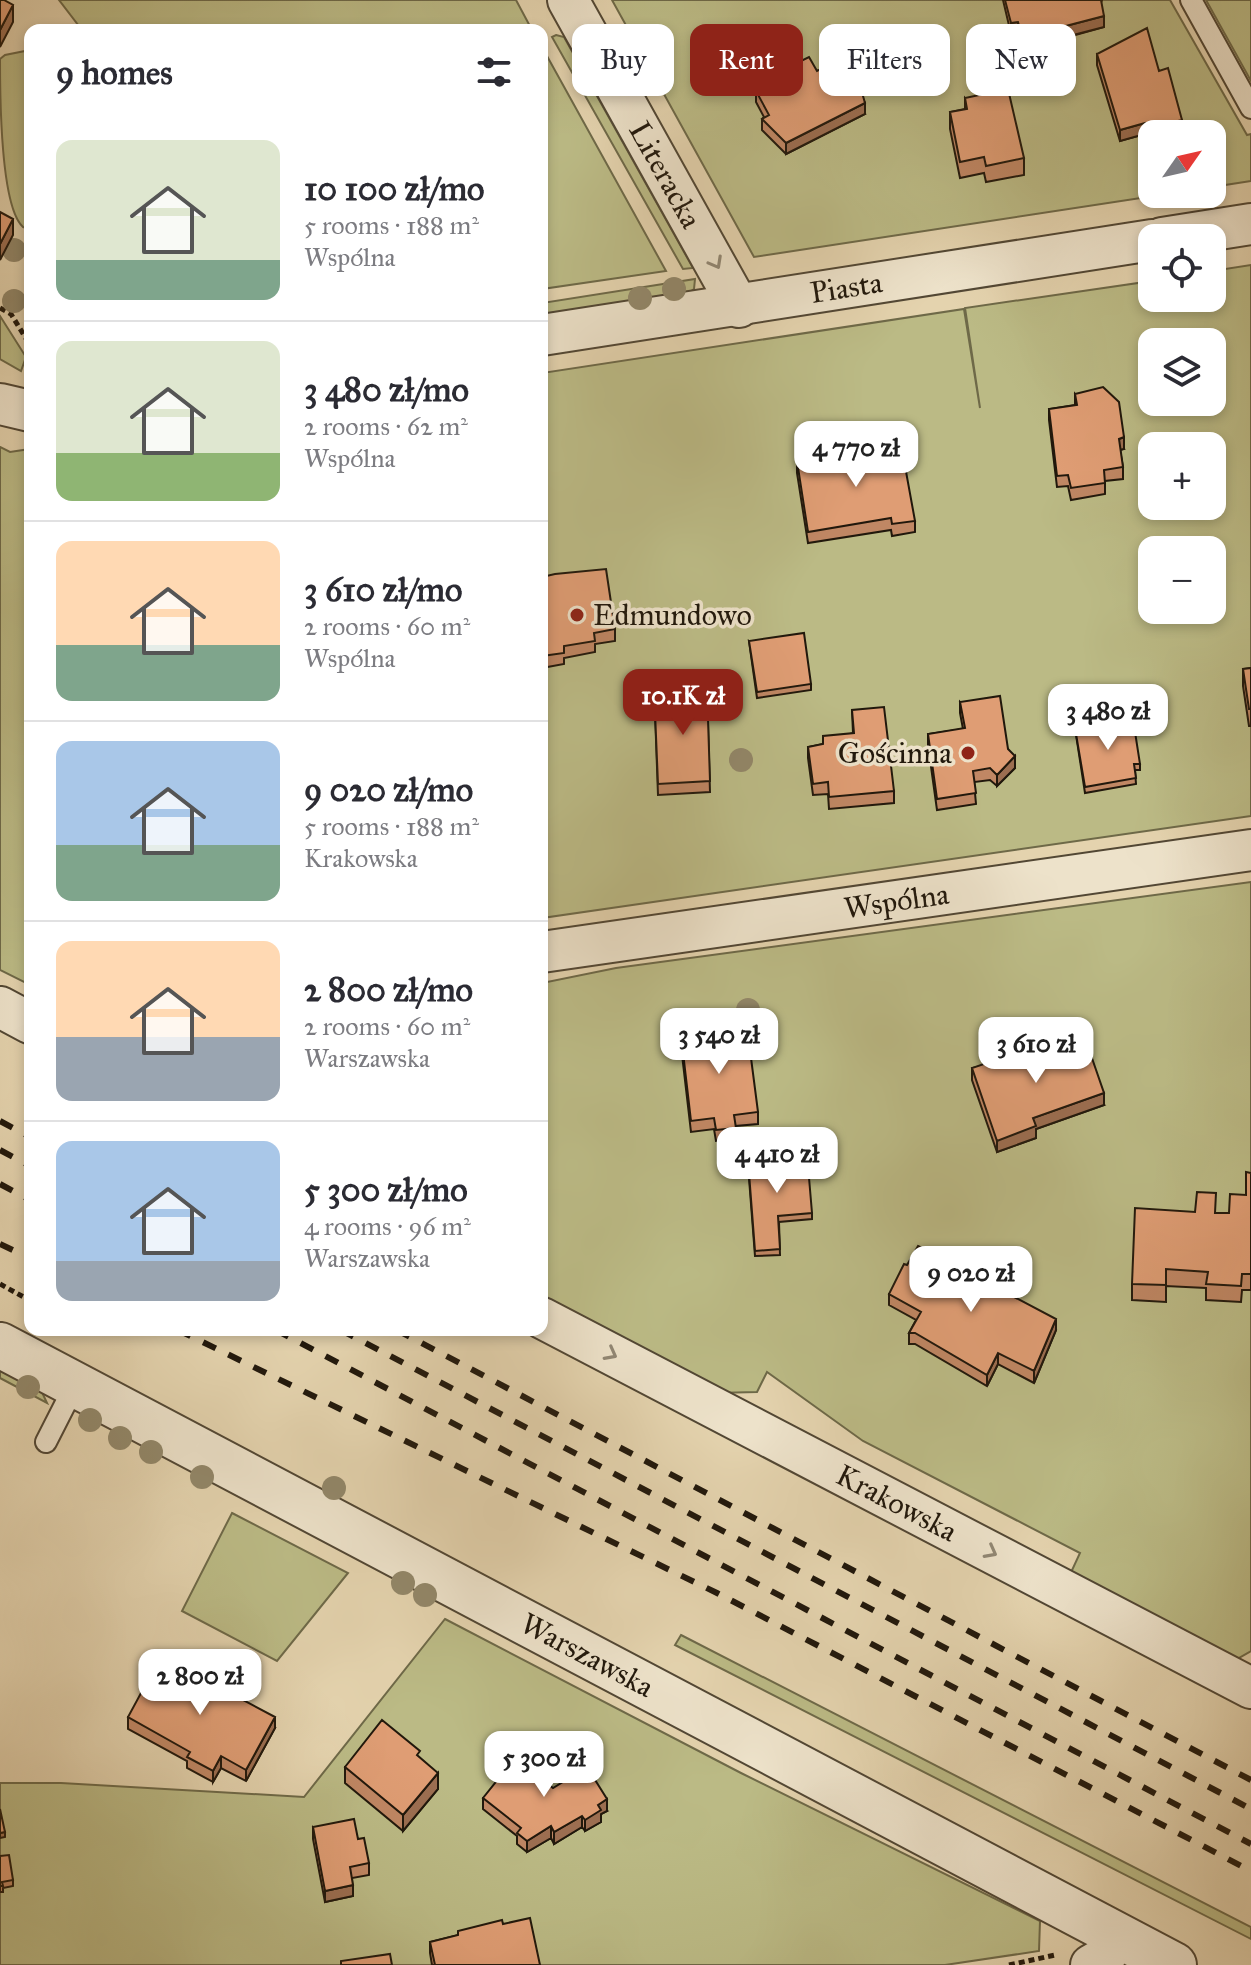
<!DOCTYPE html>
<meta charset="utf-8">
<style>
body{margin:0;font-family:"IM FELL Great Primer",serif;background:#f7f7f7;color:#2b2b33;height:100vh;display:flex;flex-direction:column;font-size:30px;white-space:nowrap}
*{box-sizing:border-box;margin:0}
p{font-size:26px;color:#7c7c81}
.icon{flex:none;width:44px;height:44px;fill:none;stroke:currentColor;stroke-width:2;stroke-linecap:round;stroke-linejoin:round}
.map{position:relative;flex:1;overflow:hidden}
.side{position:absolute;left:24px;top:24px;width:524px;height:1312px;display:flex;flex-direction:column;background:#fff;border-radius:16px;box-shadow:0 4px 12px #0003}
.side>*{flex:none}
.top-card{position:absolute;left:572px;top:24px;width:558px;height:72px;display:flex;gap:16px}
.needle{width:52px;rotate:56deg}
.buttons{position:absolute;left:1138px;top:120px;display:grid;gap:16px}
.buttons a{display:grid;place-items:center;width:88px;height:88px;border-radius:16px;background:#fff;box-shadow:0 4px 12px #0003;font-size:40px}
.price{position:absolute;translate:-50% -68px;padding:0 18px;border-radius:16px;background:#fff;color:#222;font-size:26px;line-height:52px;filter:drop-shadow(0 2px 4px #0008)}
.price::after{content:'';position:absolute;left:50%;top:48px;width:24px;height:18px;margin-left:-12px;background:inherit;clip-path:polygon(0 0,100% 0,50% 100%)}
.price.current{background:#8f2418;color:#fff}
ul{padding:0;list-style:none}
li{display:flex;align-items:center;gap:24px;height:200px;padding:0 32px}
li+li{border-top:2px solid #e1e1e2}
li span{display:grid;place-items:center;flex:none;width:224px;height:160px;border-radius:16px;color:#555}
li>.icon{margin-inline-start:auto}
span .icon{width:96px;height:96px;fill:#fffc;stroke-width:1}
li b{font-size:34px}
h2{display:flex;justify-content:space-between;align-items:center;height:96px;padding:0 32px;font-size:34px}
.chip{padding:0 28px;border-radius:16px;background:#fff;box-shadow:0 4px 12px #0003;font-size:28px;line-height:72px}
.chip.current{background:#8f2418;color:#fff}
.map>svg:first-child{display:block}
.green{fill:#bbba85;stroke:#6e6948;stroke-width:2;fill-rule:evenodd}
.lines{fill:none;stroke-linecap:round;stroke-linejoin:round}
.service-casing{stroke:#524734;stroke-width:24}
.minor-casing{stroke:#524734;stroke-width:44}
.tertiary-casing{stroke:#524734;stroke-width:48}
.path{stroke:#21180c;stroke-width:5;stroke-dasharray:6 4;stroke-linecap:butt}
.service{stroke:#ede2ca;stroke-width:20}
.minor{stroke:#ede2ca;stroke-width:40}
.tertiary{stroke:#ede2ca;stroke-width:44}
.rail{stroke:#21180c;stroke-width:6;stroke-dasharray:14 14;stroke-linecap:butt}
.tree{fill:#928769}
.wall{fill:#c08764;stroke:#21180c;stroke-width:2}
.shaded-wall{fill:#9c6e51;stroke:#21180c;stroke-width:2}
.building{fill:#df9d74;stroke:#21180c;stroke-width:2}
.oneway{stroke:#918774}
.poi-dot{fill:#8f2418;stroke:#ede2ca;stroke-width:3}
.labels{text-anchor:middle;stroke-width:7;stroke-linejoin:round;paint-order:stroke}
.street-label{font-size:30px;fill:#21180c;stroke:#ede2ca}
.poi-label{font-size:30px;fill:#21180c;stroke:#ede2ca;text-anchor:start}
</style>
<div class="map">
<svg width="1251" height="1965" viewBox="0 0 1251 1965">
<rect width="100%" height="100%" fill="#e4d3ae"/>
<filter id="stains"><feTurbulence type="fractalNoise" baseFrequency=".0025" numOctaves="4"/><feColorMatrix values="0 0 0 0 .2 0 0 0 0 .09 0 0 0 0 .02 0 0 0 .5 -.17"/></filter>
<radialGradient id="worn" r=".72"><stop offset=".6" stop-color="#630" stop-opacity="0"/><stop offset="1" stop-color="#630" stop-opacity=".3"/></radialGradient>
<path class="green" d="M 59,0 L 516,0 L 532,30 L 82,30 Z
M 612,0 L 1170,0 L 1247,135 L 1251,134 L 1251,181 L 1212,187 L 1212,134 L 1152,134 L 1152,194 L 1167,194 L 754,257 Z
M 1206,0 L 1251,0 L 1251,81 Z
M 556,35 L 564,37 L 693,268 L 683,269 L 552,37 Z
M 542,47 L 666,271 L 542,289 Z
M 30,50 L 30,229 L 23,227 C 0,206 0,93 0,59 L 5,55 Z
M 1251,265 L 1251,816 L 542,918 L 542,373 L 964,309 L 980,408 L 965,308 L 1152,281 L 1152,298 L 1212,298 L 1212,271 ZM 1152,342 L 1212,342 L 1212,402 L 1152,402 ZM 1152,446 L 1212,446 L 1212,506 L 1152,506 ZM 1152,550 L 1212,550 L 1212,610 L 1152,610 Z
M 695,279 L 694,289 L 686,295 L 542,317 L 542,303 Z
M 0,316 L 26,357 L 21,371 L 0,359 Z
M 0,447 L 10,452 L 30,449 L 30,985 L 0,970 Z
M 1251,882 L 1251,1651 L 1230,1663 L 1067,1581 L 1080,1553 L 863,1441 L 767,1372 L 757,1392 L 715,1393 L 542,1303 L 542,983 L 616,968 Z
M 0,1367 L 40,1388 L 47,1403 L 0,1378 Z
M 232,1513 L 348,1573 L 277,1661 L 182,1611 Z
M 445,1619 L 741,1773 L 1040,1921 L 1039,1951 L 945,1965 L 0,1965 L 0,1783 L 61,1783 L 304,1797 Z
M 681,1635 L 1251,1927 L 1251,1939 L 675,1645 Z"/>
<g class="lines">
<g class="service-casing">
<path id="service" d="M 1191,0 L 1251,108
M 46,1442 L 75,1385"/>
</g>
<g class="minor-casing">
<g id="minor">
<path id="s1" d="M 568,0 L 739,307"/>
<path d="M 1162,238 L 1251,224"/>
<path id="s2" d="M 542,335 L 1152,240"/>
<path d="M 0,404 L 30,411"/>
<path id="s3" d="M 542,952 L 1251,850"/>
<path d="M 0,1007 L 30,1023"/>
<path id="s4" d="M 542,1318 L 1251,1688"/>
<path d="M 1091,1965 L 1105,1957 L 1117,1935"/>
</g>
</g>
<g class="tertiary-casing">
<g id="tertiary">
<path id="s5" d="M 0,1345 L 1174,1965"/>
</g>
</g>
<path class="path" d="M 0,308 L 11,314 L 30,345
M 0,1284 L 29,1300
M 1009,1965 L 1055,1955"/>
<use href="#service" class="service"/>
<use href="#minor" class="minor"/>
<use href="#tertiary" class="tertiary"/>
<path class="rail" d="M 0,1121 L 30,1137
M 0,1150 L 30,1166
M 0,1184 L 30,1200
M 0,1244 L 30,1258
M 178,1330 L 717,1593 L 1251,1871
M 276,1330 L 1251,1844
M 341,1330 L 1251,1809
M 397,1330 L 1251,1780"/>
</g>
<g class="tree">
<circle cx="14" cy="250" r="12"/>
<circle cx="674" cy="289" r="12"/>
<circle cx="640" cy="298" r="12"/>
<circle cx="14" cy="301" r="12"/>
<circle cx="741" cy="760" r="12"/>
<circle cx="748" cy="1010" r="12"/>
<circle cx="28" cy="1387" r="12"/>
<circle cx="90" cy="1420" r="12"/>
<circle cx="120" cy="1438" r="12"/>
<circle cx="151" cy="1452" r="12"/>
<circle cx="202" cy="1477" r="12"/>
<circle cx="334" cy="1488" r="12"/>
<circle cx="403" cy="1583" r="12"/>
<circle cx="425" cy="1595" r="12"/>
<circle cx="229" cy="1674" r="12"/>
</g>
<path class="wall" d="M 1003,0 L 1102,0 L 1101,3 L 1104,27 L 1061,39 L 1062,53 L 1026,61 L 1018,33 L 1011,34 Z
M 1097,54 L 1159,71 L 1182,131 L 1172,134 L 1152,134 L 1147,141 L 1145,134 L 1120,141 L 1097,65 Z
M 795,64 L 817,71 L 865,114 L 786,154 L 762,130 L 762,119 L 764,117 L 756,102 L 756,91 L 771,83 L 767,76 L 767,65 Z
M 965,98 L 1024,158 L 1024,175 L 986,182 L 984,173 L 960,178 L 950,129 L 950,112 L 965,109 Z
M 1075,394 L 1124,449 L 1120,450 L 1123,467 L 1123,479 L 1105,481 L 1105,494 L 1071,500 L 1068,486 L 1057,487 L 1049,420 L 1049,409 L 1075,405 Z
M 797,461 L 915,521 L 915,532 L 892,536 L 891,530 L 808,543 L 797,473 Z
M 542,577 L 615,629 L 615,641 L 595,644 L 595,652 L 564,658 L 564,664 L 542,668 Z
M 749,641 L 811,684 L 811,690 L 757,698 Z
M 1251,668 L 1251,726 L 1249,726 L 1243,686 L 1243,669 Z
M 707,688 L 710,792 L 658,795 L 655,712 L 666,712 Z
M 960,702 L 1008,749 L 1015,768 L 997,786 L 990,780 L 974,782 L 976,804 L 937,810 L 928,745 L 928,734 L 963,729 L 960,713 Z
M 852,710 L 894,791 L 894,803 L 829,809 L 828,794 L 813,795 L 808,758 L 808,747 L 823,744 L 853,733 Z
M 1075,728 L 1140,764 L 1140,770 L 1135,770 L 1136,784 L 1085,793 Z
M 681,1035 L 758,1112 L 758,1124 L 736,1126 L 736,1139 L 716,1141 L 714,1129 L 691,1132 L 681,1046 Z
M 1025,1057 L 1104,1105 L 1036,1129 L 1036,1138 L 997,1152 L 972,1080 L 972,1068 Z
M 748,1165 L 812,1213 L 812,1219 L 779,1222 L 780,1255 L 755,1256 Z
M 1251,1173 L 1251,1290 L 1242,1290 L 1241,1302 L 1206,1300 L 1206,1288 L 1166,1286 L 1166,1302 L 1132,1300 L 1132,1284 L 1216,1213 L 1229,1213 L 1246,1195 Z
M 997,1288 L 1056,1330 L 1034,1383 L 998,1364 L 987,1386 L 915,1344 L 909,1344 L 909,1333 L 916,1320 L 889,1305 L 889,1294 Z
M 128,1717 L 275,1728 L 246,1781 L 221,1768 L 213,1782 L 187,1768 L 187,1761 L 128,1729 Z
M 420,1758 L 438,1789 L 403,1831 L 345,1783 L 345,1767 Z
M 553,1788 L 607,1811 L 601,1814 L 601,1822 L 585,1831 L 582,1827 L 554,1844 L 551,1838 L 527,1852 L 517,1844 L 517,1836 L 483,1809 L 483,1798 Z
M 313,1827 L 369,1863 L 369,1875 L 352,1878 L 353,1896 L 325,1902 L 313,1839 Z
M 0,1856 L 13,1880 L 13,1886 L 3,1888 L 3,1892 L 0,1892 Z
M 503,1924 L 540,1965 L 432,1965 L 430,1953 L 430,1942 Z"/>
<path class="shaded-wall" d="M 13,5 L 13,22 L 0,47 L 0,30 Z
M 1104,16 L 1104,27 L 1058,39 L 1058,28 Z
M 1018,22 L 1018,33 L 1011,34 L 1011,23 Z
M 1062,42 L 1062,53 L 1026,61 L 1026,50 Z
M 865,103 L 865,114 L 786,154 L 786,143 Z
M 1182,120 L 1182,131 L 1172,134 L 1152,134 L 1152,139 L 1147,141 L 1147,129 Z
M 1145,123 L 1145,134 L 1120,141 L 1120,130 Z
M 13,219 L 13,235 L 0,260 L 0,244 Z
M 1124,437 L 1124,449 L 1119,450 L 1119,439 Z
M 1015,756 L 1015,768 L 997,786 L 997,775 Z
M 1104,1093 L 1104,1105 L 1036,1129 L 1036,1138 L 997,1152 L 997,1141 L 1033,1118 Z
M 1056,1319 L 1056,1330 L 1034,1383 L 1034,1371 Z
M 998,1353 L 998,1364 L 987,1386 L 987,1375 Z
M 275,1717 L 275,1728 L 246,1781 L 246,1770 Z
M 221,1756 L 221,1768 L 213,1782 L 213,1771 Z
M 438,1773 L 438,1789 L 403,1831 L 403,1815 Z
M 607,1799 L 607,1811 L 601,1814 L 601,1822 L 585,1831 L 585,1820 L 598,1805 Z
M 582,1816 L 582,1827 L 554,1844 L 554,1832 Z
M 551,1826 L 551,1838 L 527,1852 L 527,1841 Z
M 5,1832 L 5,1837 L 0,1838 L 0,1833 Z
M 353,1885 L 353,1896 L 325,1902 L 325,1891 Z"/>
<path class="building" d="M 0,0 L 4,0 L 13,5 L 0,30 Z
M 1005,0 L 1101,0 L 1104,16 L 1058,28 L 1062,42 L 1026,50 L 1018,22 L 1011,23 Z
M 1147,28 L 1159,71 L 1168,68 L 1182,120 L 1147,129 L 1145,123 L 1120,130 L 1097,54 Z
M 809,57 L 817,71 L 841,59 L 855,84 L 859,82 L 865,103 L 786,143 L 762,119 L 769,115 L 756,91 L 775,80 L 767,65 L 792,59 L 795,64 Z
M 1008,89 L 1024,158 L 986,166 L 984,157 L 960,162 L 950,112 L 967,109 L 965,98 Z
M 0,212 L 13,219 L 0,244 Z
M 1103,387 L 1119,402 L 1124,437 L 1119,439 L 1123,467 L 1104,470 L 1105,483 L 1071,488 L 1068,475 L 1057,476 L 1049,409 L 1077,405 L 1075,394 Z
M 901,444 L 915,521 L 892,524 L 891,518 L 808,532 L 797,461 Z
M 606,569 L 615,629 L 594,633 L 595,641 L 564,646 L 564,653 L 542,656 L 542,577 L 555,574 Z
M 804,633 L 811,684 L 757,692 L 749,641 Z
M 1251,668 L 1251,709 L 1249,709 L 1243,669 Z
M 707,688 L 710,781 L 658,784 L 655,712 L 666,712 L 666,689 Z
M 1000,696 L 1008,749 L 1015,756 L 997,775 L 990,768 L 973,771 L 976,793 L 937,799 L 928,734 L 965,728 L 960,702 Z
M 884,707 L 894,791 L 829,797 L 828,782 L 813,784 L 808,747 L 823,744 L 823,736 L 854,733 L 852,710 Z
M 1133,719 L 1140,764 L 1134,764 L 1136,778 L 1085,787 L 1075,728 Z
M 747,1027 L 758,1112 L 734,1115 L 736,1128 L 716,1130 L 714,1118 L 691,1121 L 681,1035 Z
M 1085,1038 L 1104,1093 L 1033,1118 L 1036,1126 L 997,1141 L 972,1068 L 1022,1051 L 1025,1057 Z
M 807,1154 L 812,1213 L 778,1216 L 780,1249 L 755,1251 L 748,1160 Z
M 1246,1172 L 1251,1173 L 1251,1274 L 1242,1274 L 1241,1286 L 1206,1284 L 1208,1272 L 1166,1269 L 1166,1285 L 1132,1284 L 1135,1208 L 1195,1212 L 1197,1192 L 1216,1193 L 1215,1213 L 1229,1213 L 1230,1194 L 1246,1195 Z
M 918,1246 L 977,1277 L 984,1272 L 997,1278 L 997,1288 L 1056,1319 L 1034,1371 L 998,1353 L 987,1375 L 915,1333 L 909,1333 L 921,1312 L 889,1294 L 904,1264 L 907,1265 Z
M 161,1656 L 275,1717 L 246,1770 L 221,1756 L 213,1771 L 187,1757 L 190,1752 L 128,1717 Z
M 382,1720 L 420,1751 L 417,1755 L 438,1773 L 403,1815 L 345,1767 Z
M 515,1758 L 553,1788 L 587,1767 L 607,1799 L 598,1805 L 601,1810 L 585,1820 L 582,1816 L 554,1832 L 551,1826 L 527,1841 L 517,1833 L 521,1828 L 483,1798 Z
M 0,1809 L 5,1832 L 0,1833 Z
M 354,1819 L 358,1839 L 364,1838 L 369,1863 L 350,1867 L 353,1885 L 325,1891 L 313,1827 Z
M 9,1855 L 13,1880 L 2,1882 L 3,1886 L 0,1886 L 0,1856 Z
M 530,1918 L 540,1965 L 435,1965 L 430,1942 L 458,1935 L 458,1931 L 502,1920 L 503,1924 Z
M 390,1954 L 392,1965 L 341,1965 L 341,1961 Z"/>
<defs><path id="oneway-chevron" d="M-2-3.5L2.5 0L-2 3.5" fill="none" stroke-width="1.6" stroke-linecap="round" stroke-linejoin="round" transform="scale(2)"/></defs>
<g class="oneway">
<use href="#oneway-chevron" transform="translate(716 263) rotate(61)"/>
<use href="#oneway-chevron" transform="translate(611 1354) rotate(28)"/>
<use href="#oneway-chevron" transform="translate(991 1552) rotate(28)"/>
</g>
<g class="poi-dot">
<circle cx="577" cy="615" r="8"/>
<circle cx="968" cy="753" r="8"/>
</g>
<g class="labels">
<g class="street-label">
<text dy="10" stroke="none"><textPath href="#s1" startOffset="200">Literacka</textPath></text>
<text dy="10" stroke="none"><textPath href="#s2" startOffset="308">Piasta</textPath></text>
<text dy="10" stroke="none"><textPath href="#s3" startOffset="358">Wspólna</textPath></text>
<text dy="10" stroke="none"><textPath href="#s4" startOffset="400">Krakowska</textPath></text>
<text dy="10" stroke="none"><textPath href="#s5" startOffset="664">Warszawska</textPath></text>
</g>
<g class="poi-label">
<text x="593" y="625">Edmundowo</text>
<text x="952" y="763" text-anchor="end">Gościnna</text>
</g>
</g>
<rect width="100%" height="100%" filter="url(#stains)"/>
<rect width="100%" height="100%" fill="url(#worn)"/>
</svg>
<div class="buttons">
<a><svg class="needle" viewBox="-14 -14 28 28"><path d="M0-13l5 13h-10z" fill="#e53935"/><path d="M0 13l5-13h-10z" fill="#7c7c81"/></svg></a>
<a><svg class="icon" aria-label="locate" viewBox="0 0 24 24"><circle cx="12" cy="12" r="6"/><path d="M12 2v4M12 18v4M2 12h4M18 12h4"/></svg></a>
<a><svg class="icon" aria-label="layers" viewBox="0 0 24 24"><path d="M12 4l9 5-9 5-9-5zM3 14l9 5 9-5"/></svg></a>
<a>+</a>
<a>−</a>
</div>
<b class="price" style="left:856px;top:489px">4 770 zł</b>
<b class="price current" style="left:683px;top:737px">10.1K zł</b>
<b class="price" style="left:1108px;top:752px">3 480 zł</b>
<b class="price" style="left:719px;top:1076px">3 540 zł</b>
<b class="price" style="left:1036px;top:1085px">3 610 zł</b>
<b class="price" style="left:777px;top:1195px">4 410 zł</b>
<b class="price" style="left:971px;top:1314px">9 020 zł</b>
<b class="price" style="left:200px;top:1717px">2 800 zł</b>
<b class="price" style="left:544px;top:1799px">5 300 zł</b>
<div class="top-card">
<a class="chip">Buy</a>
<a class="chip current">Rent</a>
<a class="chip">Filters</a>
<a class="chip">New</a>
</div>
<section class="side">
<h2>9 homes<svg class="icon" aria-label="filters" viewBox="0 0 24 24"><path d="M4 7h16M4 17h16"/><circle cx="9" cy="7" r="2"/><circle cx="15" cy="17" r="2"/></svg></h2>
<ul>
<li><span style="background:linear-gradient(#dfe7d0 75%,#7fa58c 0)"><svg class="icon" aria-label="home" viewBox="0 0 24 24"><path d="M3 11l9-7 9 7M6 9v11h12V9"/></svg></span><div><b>10 100 zł/mo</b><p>5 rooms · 188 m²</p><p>Wspólna</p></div></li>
<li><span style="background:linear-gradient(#dfe7d0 70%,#8fb573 0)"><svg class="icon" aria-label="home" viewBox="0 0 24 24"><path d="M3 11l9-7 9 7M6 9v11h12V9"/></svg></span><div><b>3 480 zł/mo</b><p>2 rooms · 62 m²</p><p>Wspólna</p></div></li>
<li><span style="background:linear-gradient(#ffd9b3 65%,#7fa58c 0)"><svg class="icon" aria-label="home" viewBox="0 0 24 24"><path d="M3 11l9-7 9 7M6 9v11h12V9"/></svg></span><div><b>3 610 zł/mo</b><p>2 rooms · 60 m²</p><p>Wspólna</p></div></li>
<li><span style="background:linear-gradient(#a9c7e8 65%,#7fa58c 0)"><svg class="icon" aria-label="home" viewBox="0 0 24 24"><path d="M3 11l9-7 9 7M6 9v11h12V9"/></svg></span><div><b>9 020 zł/mo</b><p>5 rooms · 188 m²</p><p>Krakowska</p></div></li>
<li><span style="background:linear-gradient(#ffd9b3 60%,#9aa5b1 0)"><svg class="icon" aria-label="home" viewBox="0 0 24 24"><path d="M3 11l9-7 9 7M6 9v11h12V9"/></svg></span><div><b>2 800 zł/mo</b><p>2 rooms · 60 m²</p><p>Warszawska</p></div></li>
<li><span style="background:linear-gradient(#a9c7e8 75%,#9aa5b1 0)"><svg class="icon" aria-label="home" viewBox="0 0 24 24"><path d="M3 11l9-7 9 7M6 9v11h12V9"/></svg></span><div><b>5 300 zł/mo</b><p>4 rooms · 96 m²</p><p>Warszawska</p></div></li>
</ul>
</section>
</div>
